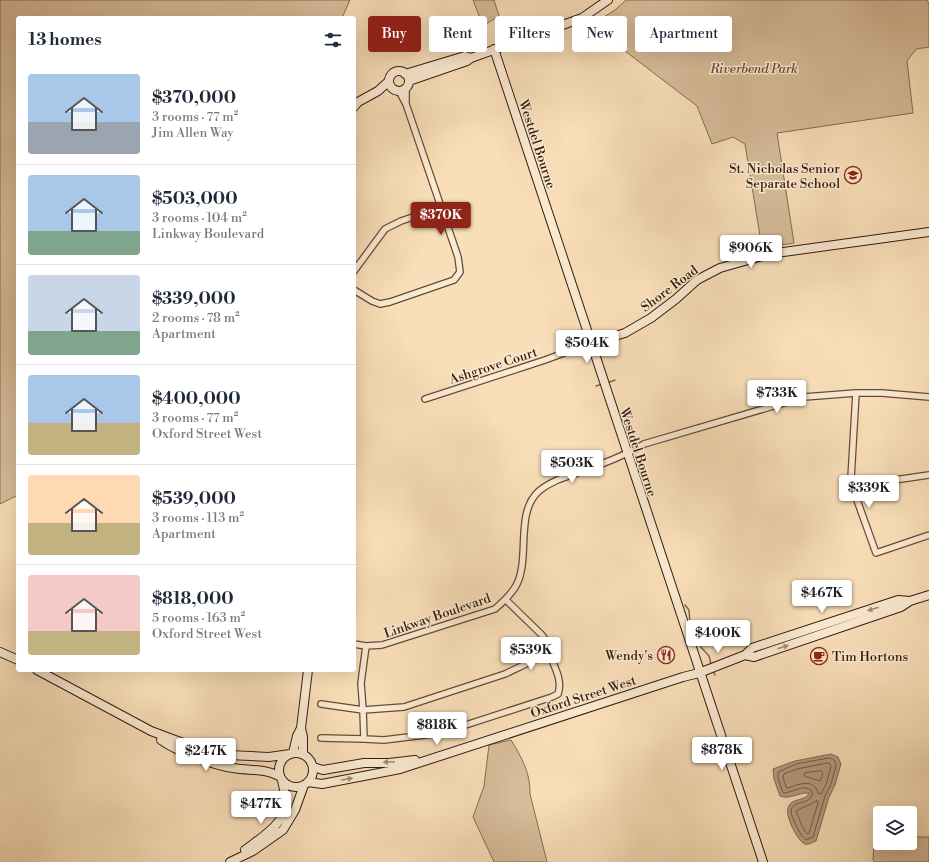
<!DOCTYPE html>
<meta charset="utf-8">
<style>
body{margin:0;font-family:"Libre Bodoni",serif;background:#f6f6f7;color:#1f2937;height:100vh;display:flex;flex-direction:column;font-size:15px;white-space:nowrap}
*{box-sizing:border-box;margin:0}
p{font-size:13px;color:#747a83}
.icon{flex:none;width:22px;height:22px;fill:none;stroke:currentColor;stroke-width:2;stroke-linecap:round;stroke-linejoin:round}
.map{position:relative;flex:1;overflow:hidden}
.panel{position:absolute;left:16px;top:16px;width:340px;height:656px;display:flex;flex-direction:column;background:#fff;border-radius:4px;box-shadow:0 4px 16px #0002}
.panel>*{flex:none}
.top-card{position:absolute;left:368px;top:16px;width:380px;height:36px;display:flex;gap:8px}
.tools{position:absolute;left:873px;top:806px;display:grid;gap:8px}
.tools a{display:grid;place-items:center;width:44px;height:44px;border-radius:4px;background:#fff;box-shadow:0 4px 16px #0002;font-size:20px}
.price{position:absolute;translate:-50% -34px;padding:0 9px;border-radius:4px;background:#fff;color:#222;font-size:13px;line-height:26px;filter:drop-shadow(0 1px 2px #0008)}
.price::after{content:'';position:absolute;left:50%;top:24px;width:12px;height:9px;margin-left:-6px;background:inherit;clip-path:polygon(0 0,100% 0,50% 100%)}
.price.selected{background:#8f2418;color:#fff}
ul{padding:0;list-style:none}
li{display:flex;align-items:center;gap:12px;height:100px;padding:0 12px}
li+li{border-top:1px solid #e0e1e3}
li span{display:grid;place-items:center;flex:none;width:112px;height:80px;border-radius:4px;color:#555}
li>.icon{margin-inline-start:auto}
span .icon{width:48px;height:48px;fill:#fffc;stroke-width:1}
li b{font-size:17px}
h2{display:flex;justify-content:space-between;align-items:center;height:48px;padding:0 12px;font-size:17px}
.pill{padding:0 14px;border-radius:4px;background:#fff;box-shadow:0 4px 16px #0002;font-size:14px;line-height:36px}
.pill.selected{background:#8f2418;color:#fff}
.map>svg:first-child{display:block}
.green{fill:#d8bd9c;stroke:#866b54}
.water{fill:#b69c7f;stroke:#826851}
.lines{fill:none;stroke-linecap:round;stroke-linejoin:round}
.shore{stroke:#765a46;stroke-width:1}
.stream{stroke:#826851;stroke-width:1.5}
.street-casing{stroke:#664a38;stroke-width:8}
.secondary-casing{stroke:#35190d;stroke-width:10}
.street{stroke:#fbead2;stroke-width:5.5}
.secondary{stroke:#fbead2;stroke-width:8}
.oneway{fill:#a28c79}
.labels{text-anchor:middle;stroke-width:3;stroke-linejoin:round;paint-order:stroke}
.park-label{font-size:13px;font-style:italic;fill:#664a38;stroke:#fbead2}
.street-label{font-size:13px;fill:#35190d;stroke:#fbead2}
.poi-label{font-size:13px;fill:#35190d;stroke:#fbead2;text-anchor:end}
</style>
<div class="map">
<svg width="929" height="862" viewBox="0 0 929 862">
<rect width="100%" height="100%" fill="#f9dfb9"/>
<filter id="stains"><feTurbulence type="fractalNoise" baseFrequency=".005" numOctaves="4"/><feColorMatrix values="0 0 0 0 .2 0 0 0 0 .09 0 0 0 0 .02 0 0 0 .5 -.17"/></filter>
<radialGradient id="worn" r=".72"><stop offset=".6" stop-color="#630" stop-opacity="0"/><stop offset="1" stop-color="#630" stop-opacity=".3"/></radialGradient>
<path class="green" d="M 0,0 L 350,0 L 342,18 L 18,18 L 18,495 L 0,504 Z
M 473,0 L 494,0 L 499,16 L 483,26 Z
M 626,0 L 927,0 L 929,4 L 929,47 L 916,49 L 907,61 L 913,113 L 777,133 L 794,243 L 762,248 L 745,144 L 733,137 L 712,144 L 697,106 L 591,25 L 615,10 Z
M 511,740 C 521,756 531,774 530,794 L 547,862 L 494,862 L 473,817 L 484,786 L 489,745 Z
M 910,837 L 929,837 L 929,862 L 875,862 L 873,860 L 874,842 L 880,839 L 880,843 L 910,843 Z"/>
<path class="water" d="M 831,754 L 838,757 L 841,764 L 835,785 L 829,797 L 816,841 C 813,842 809,845 805,844 C 797,841 785,815 788,808 C 791,797 806,802 809,793 C 799,792 789,800 780,796 L 774,779 L 773,769 L 795,761 Z"/>
<g class="lines">
<path class="shore" d="M 830,758 L 834,760 L 836,765 L 831,784 L 825,796 L 813,837 L 806,840 C 801,836 798,829 795,823 C 794,820 791,815 791,811 C 792,799 814,806 812,791 C 804,783 792,793 783,793 L 778,778 L 778,772 L 796,764 Z
M 829,763 L 831,766 L 827,782 L 821,794 L 818,793 C 814,778 799,784 788,788 L 786,787 L 783,777 L 784,774 L 797,769 Z
M 821,771 L 823,773 L 820,781 L 804,776 L 805,773 Z
M 816,801 L 818,801 L 818,803 L 809,833 L 807,834 L 802,826 L 796,811 C 801,807 810,806 816,801 Z"/>
<path class="stream" d="M 607,383 L 615,380
M 596,386 L 602,384
M 685,605 L 689,610 L 690,624 L 701,647 L 709,656 L 711,664
M 713,670 L 715,675"/>
<g class="street-casing">
<path id="street" d="M 406,88 L 406,102
M 354,271 L 385,229 L 401,221 L 440,208
M 354,290 L 372,301 L 380,304 L 390,302 L 454,280 L 460,272 L 458,257 L 406,104 L 399,91
M 425,399 L 545,360 L 591,343
M 929,475 L 874,483 L 853,489 L 876,553 L 929,535
M 853,489 L 851,478 L 856,393
M 506,600 L 541,634 L 547,642 L 549,653
M 354,644 L 366,646 L 382,645 L 495,609 C 503,602 512,594 517,584 C 530,557 515,512 539,491 C 551,481 565,477 580,472 C 602,464 624,456 644,444 L 804,397 L 856,393 L 882,393 L 929,397
M 321,704 L 363,710 L 361,683 L 366,646
M 321,738 L 364,739 L 363,710 L 404,707 L 505,674 L 549,653 C 554,666 563,680 558,694 L 552,697 L 441,733 L 384,740 L 364,739"/>
</g>
<g class="secondary-casing">
<path id="secondary" d="M 494,49 L 763,862
M389 81a10 10 0 1 1 20 0a10 10 0 1 1-20 0Z
M 405,74 L 465,56 L 471,58
M 409,81 L 467,61 L 471,58 L 582,18 L 608,0
M 354,107 L 358,102 L 378,91 L 389,81
M 591,343 L 625,333 L 651,318 L 676,299 L 697,280 L 720,268 L 769,254 L 929,232
M 0,652 L 18,660
M 745,655 L 754,657 L 901,607 L 910,601 L 929,595
M 37,670 L 151,731 L 183,743 L 228,755 L 269,757 L 290,754
M 161,740 C 176,751 215,766 233,768 C 250,771 264,768 279,776
M279 770a17 17 0 1 1 34 0a17 17 0 1 1-34 0Z
M 293,753 L 297,736 L 301,728
M 303,754 L 303,737 L 301,728 L 308,670
M 313,767 L 323,770 L 364,763 L 389,763 L 415,760
M 308,782 L 322,784 L 400,769 L 683,677 L 699,673 L 745,655 L 752,648 L 898,600 L 910,601
M 245,850 C 262,837 288,822 286,799 C 285,793 283,786 282,780
M 230,862 L 253,851 L 283,830 L 295,810 L 304,785"/>
</g>
<use href="#street" class="street"/>
<use href="#secondary" class="secondary"/>
</g>
<defs><path id="oneway-solid" d="M-6-.8H1V-3.2L6.5 0L1 3.2V.8H-6Z"/></defs>
<g class="oneway">
<use href="#oneway-solid" transform="translate(873 609) rotate(162)"/>
<use href="#oneway-solid" transform="translate(783 647) rotate(-18)"/>
<use href="#oneway-solid" transform="translate(389 762) rotate(177)"/>
<use href="#oneway-solid" transform="translate(347 779) rotate(-9)"/>
</g>
<defs>
<g id="school-ring" transform="scale(0.9)"><circle r="9.5" fill="#fbead2" stroke="#8f2418" stroke-width="1.5"/><path d="M0-5L7-2L0 1L-7-2ZM-4 1L0 2.5L4 1V4Q0 6-4 4Z" fill="#8f2418"/></g>
<g id="restaurant-ring" transform="scale(0.9)"><circle r="9.5" fill="#fbead2" stroke="#8f2418" stroke-width="1.5"/><path d="M-5-6h1v4h1v-4h1v4h1v-4h1v5L-1.5 .5V6h-2V.5L-5-1ZM5-6V6H3V1.5H1.5Q1.5-4 5-6Z" fill="#8f2418"/></g>
<g id="cafe-ring" transform="scale(0.9)"><circle r="9.5" fill="#fbead2" stroke="#8f2418" stroke-width="1.5"/><path d="M-5.5-4.5H6V0H3Q3 3.5 0 3.5H-2.5Q-5.5 3.5-5.5 0ZM3-3.2v2h1.7v-2ZM-6 4.5H4V6H-6Z" fill="#8f2418"/></g>
</defs>
<g fill-rule="evenodd">
<use href="#school-ring" x="853" y="175"/>
<use href="#restaurant-ring" x="666" y="655"/>
<use href="#cafe-ring" x="819" y="656"/>
</g>
<g class="labels">
<g class="park-label">
<text x="754" y="73">Riverbend Park</text>
</g>
<g class="street-label">
<text transform="translate(538 144) rotate(72)" y="5">Westdel Bourne</text>
<text transform="translate(669 288) rotate(-37)" y="5">Shore Road</text>
<text transform="translate(493 365) rotate(-18)" y="5">Ashgrove Court</text>
<text transform="translate(639 452) rotate(72)" y="5">Westdel Bourne</text>
<text transform="translate(437 615) rotate(-19)" y="5">Linkway Boulevard</text>
<text transform="translate(583 696) rotate(-18)" y="5">Oxford Street West</text>
</g>
<g class="poi-label">
<text x="840" y="173">St. Nicholas Senior<tspan x="840" dy="15">Separate School</tspan></text>
<text x="653" y="660">Wendy's</text>
<text x="832" y="661" text-anchor="start">Tim Hortons</text>
</g>
</g>
<rect width="100%" height="100%" filter="url(#stains)"/>
<rect width="100%" height="100%" fill="url(#worn)"/>
</svg>
<div class="tools">
<a><svg class="icon" aria-label="layers" viewBox="0 0 24 24"><path d="M12 4l9 5-9 5-9-5zM3 14l9 5 9-5"/></svg></a>
</div>
<b class="price selected" style="left:441px;top:236px">$370K</b>
<b class="price" style="left:751px;top:269px">$906K</b>
<b class="price" style="left:587px;top:364px">$504K</b>
<b class="price" style="left:777px;top:414px">$733K</b>
<b class="price" style="left:572px;top:484px">$503K</b>
<b class="price" style="left:869px;top:509px">$339K</b>
<b class="price" style="left:822px;top:614px">$467K</b>
<b class="price" style="left:718px;top:654px">$400K</b>
<b class="price" style="left:531px;top:671px">$539K</b>
<b class="price" style="left:437px;top:746px">$818K</b>
<b class="price" style="left:722px;top:771px">$878K</b>
<b class="price" style="left:206px;top:772px">$247K</b>
<b class="price" style="left:261px;top:825px">$477K</b>
<div class="top-card">
<a class="pill selected">Buy</a>
<a class="pill">Rent</a>
<a class="pill">Filters</a>
<a class="pill">New</a>
<a class="pill">Apartment</a>
</div>
<section class="panel">
<h2>13 homes<svg class="icon" aria-label="filters" viewBox="0 0 24 24"><path d="M4 7h16M4 17h16"/><circle cx="9" cy="7" r="2"/><circle cx="15" cy="17" r="2"/></svg></h2>
<ul>
<li><span style="background:linear-gradient(#a9c7e8 60%,#9aa5b1 0)"><svg class="icon" aria-label="home" viewBox="0 0 24 24"><path d="M3 11l9-7 9 7M6 9v11h12V9"/></svg></span><div><b>$370,000</b><p>3 rooms · 77 m²</p><p>Jim Allen Way</p></div></li>
<li><span style="background:linear-gradient(#a9c7e8 70%,#7fa58c 0)"><svg class="icon" aria-label="home" viewBox="0 0 24 24"><path d="M3 11l9-7 9 7M6 9v11h12V9"/></svg></span><div><b>$503,000</b><p>3 rooms · 104 m²</p><p>Linkway Boulevard</p></div></li>
<li><span style="background:linear-gradient(#c9d6e8 70%,#7fa58c 0)"><svg class="icon" aria-label="home" viewBox="0 0 24 24"><path d="M3 11l9-7 9 7M6 9v11h12V9"/></svg></span><div><b>$339,000</b><p>2 rooms · 78 m²</p><p>Apartment</p></div></li>
<li><span style="background:linear-gradient(#a9c7e8 60%,#c2b280 0)"><svg class="icon" aria-label="home" viewBox="0 0 24 24"><path d="M3 11l9-7 9 7M6 9v11h12V9"/></svg></span><div><b>$400,000</b><p>3 rooms · 77 m²</p><p>Oxford Street West</p></div></li>
<li><span style="background:linear-gradient(#ffd9b3 60%,#c2b280 0)"><svg class="icon" aria-label="home" viewBox="0 0 24 24"><path d="M3 11l9-7 9 7M6 9v11h12V9"/></svg></span><div><b>$539,000</b><p>3 rooms · 113 m²</p><p>Apartment</p></div></li>
<li><span style="background:linear-gradient(#f6c9c9 70%,#c2b280 0)"><svg class="icon" aria-label="home" viewBox="0 0 24 24"><path d="M3 11l9-7 9 7M6 9v11h12V9"/></svg></span><div><b>$818,000</b><p>5 rooms · 163 m²</p><p>Oxford Street West</p></div></li>
</ul>
</section>
</div>
